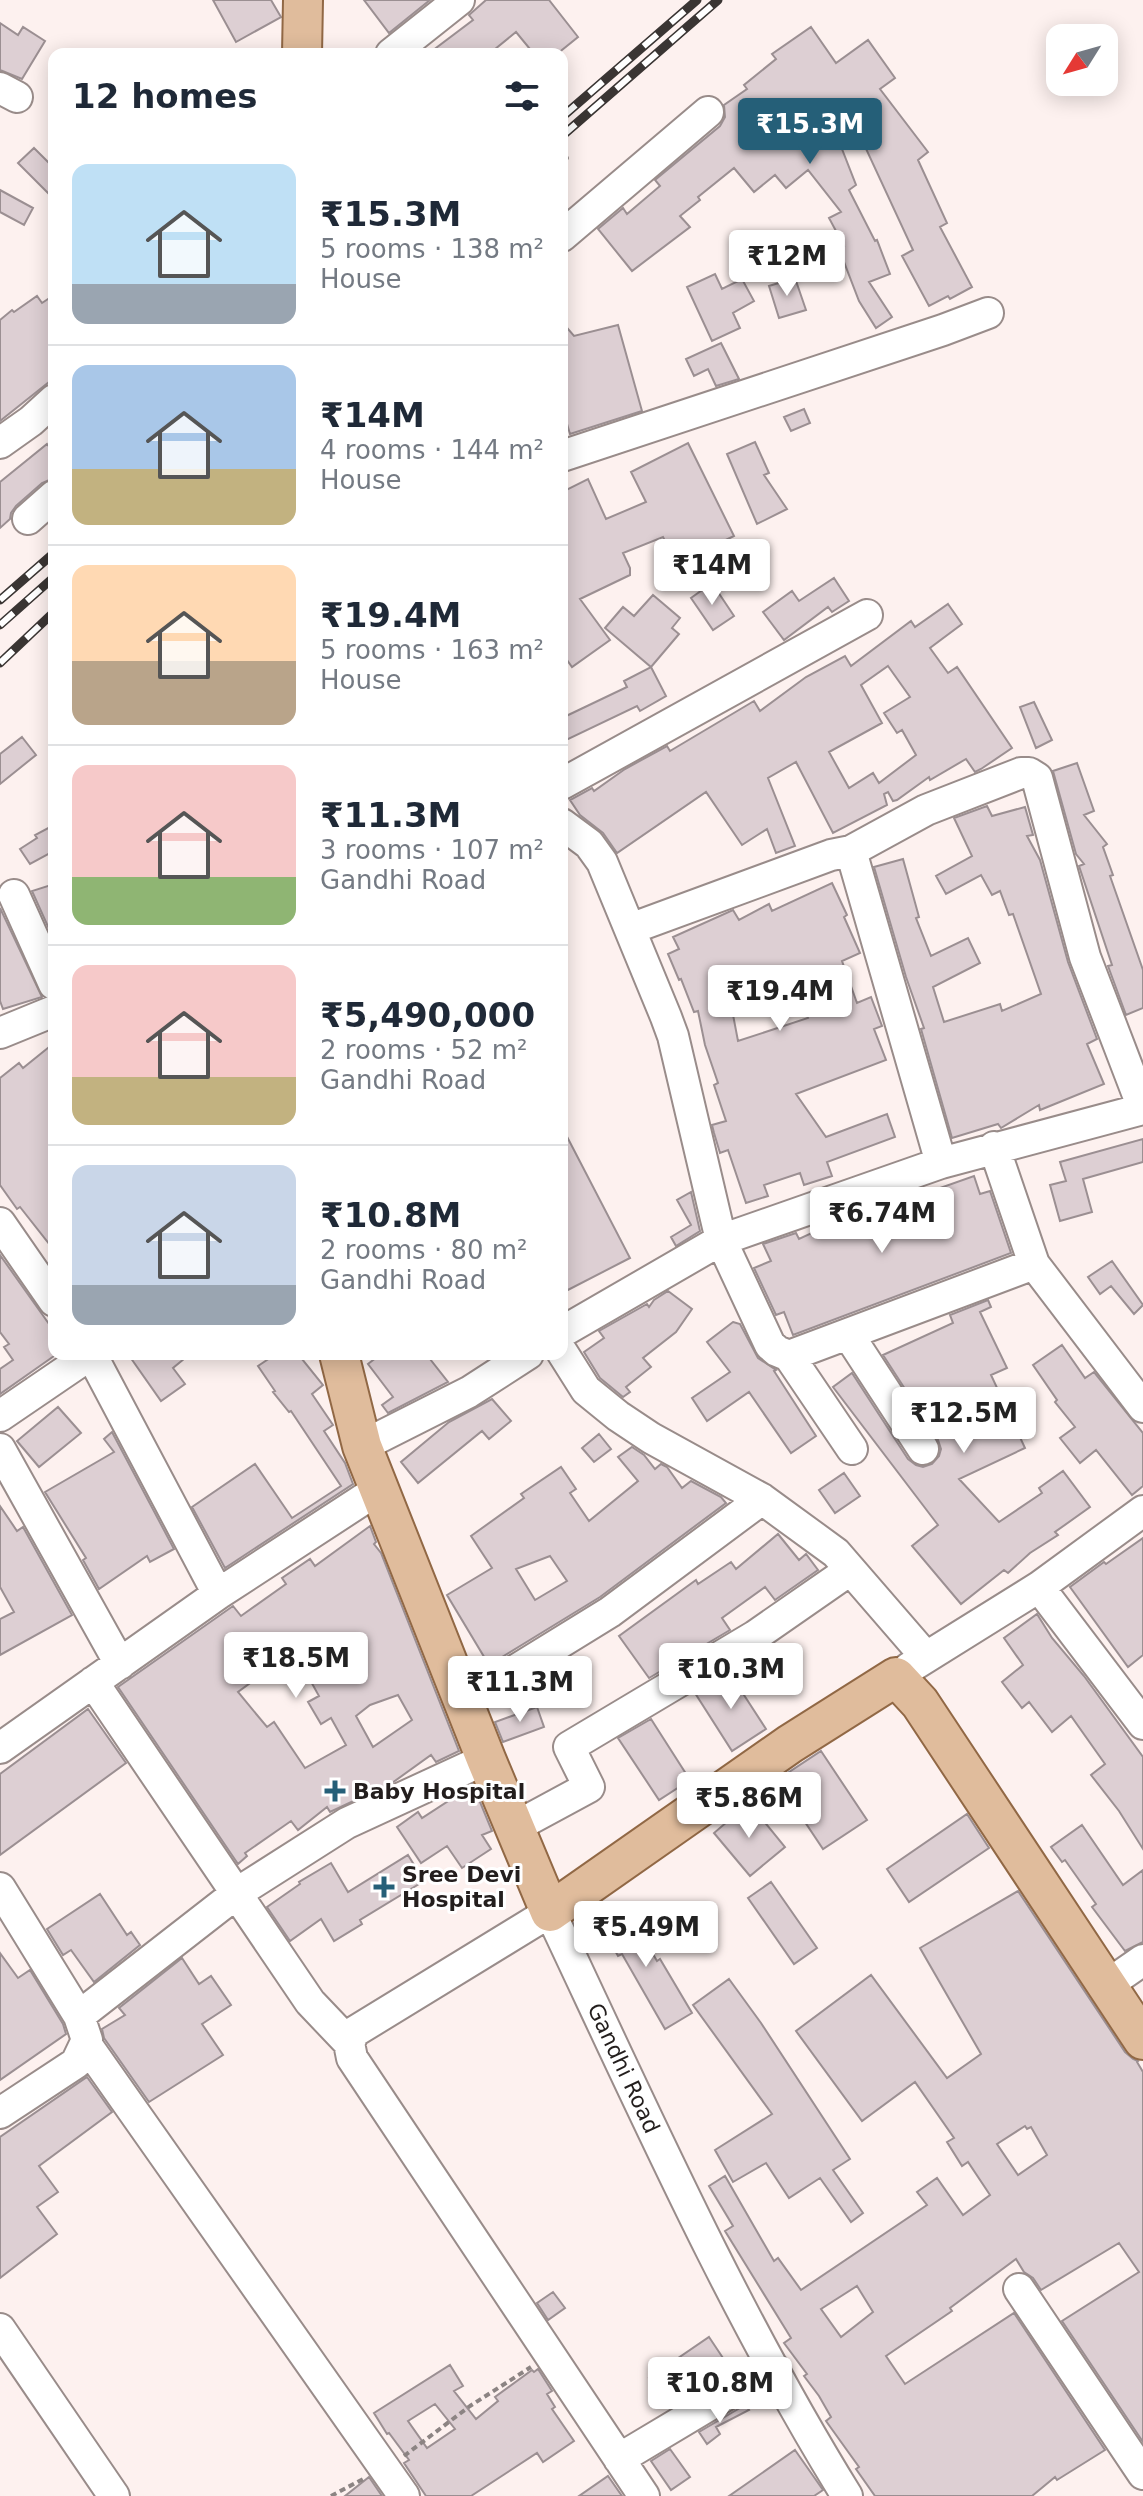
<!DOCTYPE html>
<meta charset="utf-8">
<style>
body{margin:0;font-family:"DejaVu Sans",sans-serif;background:#f6f6f7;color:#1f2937;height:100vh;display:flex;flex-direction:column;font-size:30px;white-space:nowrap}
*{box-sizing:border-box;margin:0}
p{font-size:26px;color:#747a83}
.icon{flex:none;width:44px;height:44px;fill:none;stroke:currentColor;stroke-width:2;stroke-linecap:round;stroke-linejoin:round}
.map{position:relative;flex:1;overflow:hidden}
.details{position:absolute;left:48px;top:48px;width:520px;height:1312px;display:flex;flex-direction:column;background:#fff;border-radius:16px;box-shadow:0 4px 20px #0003}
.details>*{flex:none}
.needle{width:52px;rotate:233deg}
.fabs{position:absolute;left:1046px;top:24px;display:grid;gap:16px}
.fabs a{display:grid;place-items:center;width:72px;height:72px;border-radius:16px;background:#fff;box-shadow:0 4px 20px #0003;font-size:40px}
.price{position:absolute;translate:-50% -68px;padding:0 18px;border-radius:8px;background:#fff;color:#222;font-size:26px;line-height:52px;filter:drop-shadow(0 2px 4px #0008)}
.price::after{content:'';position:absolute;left:50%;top:48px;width:24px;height:18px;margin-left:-12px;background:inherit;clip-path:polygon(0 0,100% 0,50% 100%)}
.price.active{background:#255f78;color:#fff}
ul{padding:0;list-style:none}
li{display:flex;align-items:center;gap:24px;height:200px;padding:0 24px}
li+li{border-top:2px solid #e0e1e3}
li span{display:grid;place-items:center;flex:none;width:224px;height:160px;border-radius:16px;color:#555}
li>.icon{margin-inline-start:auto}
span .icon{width:96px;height:96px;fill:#fffc;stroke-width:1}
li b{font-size:34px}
h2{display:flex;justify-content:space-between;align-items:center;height:96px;padding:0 24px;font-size:34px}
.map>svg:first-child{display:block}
.building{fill:#ddcfd3;stroke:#9b8f92;stroke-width:2;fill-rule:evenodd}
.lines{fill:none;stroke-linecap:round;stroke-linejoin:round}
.minor-casing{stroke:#998c8a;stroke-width:34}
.major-casing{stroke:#916845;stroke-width:42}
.path{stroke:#8c8483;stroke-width:4;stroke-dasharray:6 4;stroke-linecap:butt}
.minor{stroke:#fff;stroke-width:30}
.major{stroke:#e0bc9c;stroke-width:38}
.rail-casing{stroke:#3a3533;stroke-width:9}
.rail{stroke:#fff;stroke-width:6;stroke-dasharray:18;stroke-linecap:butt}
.poi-dot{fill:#255f78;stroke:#fff;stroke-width:3}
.labels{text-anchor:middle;stroke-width:6;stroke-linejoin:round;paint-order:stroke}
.poi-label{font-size:22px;font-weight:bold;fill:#231e1d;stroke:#fff;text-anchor:start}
.street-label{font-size:22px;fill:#231e1d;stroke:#fff}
</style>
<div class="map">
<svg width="1143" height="2496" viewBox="0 0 1143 2496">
<rect width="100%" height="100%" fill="#fdf1ef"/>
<path class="building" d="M 213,0 L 271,0 L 281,17 L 236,42 Z
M 364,0 L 430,0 L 389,33 Z
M 486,0 L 549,0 L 578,37 L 557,54 L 534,54 L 516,32 L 489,54 L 428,54 L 473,20 L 469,15 Z
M 0,23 L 18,35 L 23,27 L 45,41 L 22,79 L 0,70 Z
M 811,27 L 836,63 L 868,40 L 895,78 L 880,89 L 928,152 L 918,160 L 947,223 L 940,227 L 972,287 L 950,299 L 948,296 L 929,306 L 902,256 L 913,250 L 862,140 L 842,149 L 856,185 L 849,190 L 875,241 L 877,240 L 890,274 L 869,282 L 892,317 L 876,328 L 859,301 L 839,249 L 844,246 L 829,218 L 841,212 L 808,170 L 786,188 L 775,175 L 754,192 L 734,168 L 698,197 L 700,200 L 680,216 L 690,227 L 632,271 L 598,229 L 623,208 L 627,214 L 660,186 L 655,180 L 720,126 L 725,117 L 724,105 L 747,89 L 744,85 L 776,59 L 772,54 Z
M 34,148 L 54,168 L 54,199 L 18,163 Z
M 0,190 L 33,208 L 24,225 L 0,212 Z
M 715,274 L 722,289 L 742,279 L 754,301 L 733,313 L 740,328 L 712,341 L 687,287 Z
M 795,278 L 806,310 L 779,318 L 769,286 Z
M 54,295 L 54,378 L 0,421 L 0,320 L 12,310 L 14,312 L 37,296 L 42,303 Z
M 562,322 L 574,336 L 618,325 L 642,411 L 570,434 L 562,407 Z
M 721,343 L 739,379 L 716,386 L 708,369 L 694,376 L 686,359 Z
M 804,409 L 810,423 L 791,431 L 784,417 Z
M 755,442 L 769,473 L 764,475 L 787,509 L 757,524 L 727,454 Z
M 688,443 L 734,536 L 680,562 L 695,543 L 672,555 L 663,537 L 623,553 L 630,568 L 630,575 L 580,599 L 610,640 L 572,667 L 562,653 L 562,492 L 588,479 L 606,519 L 646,502 L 631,472 Z
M 47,444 L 54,453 L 54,478 L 42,483 L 16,506 L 11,513 L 10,519 L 0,528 L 0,482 Z
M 834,578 L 849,601 L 832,612 L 828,607 L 784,640 L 763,612 L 792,591 L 799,601 Z
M 712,583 L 734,616 L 713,630 L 691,598 Z
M 653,595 L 680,618 L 672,628 L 679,634 L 651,667 L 605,628 L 623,607 L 634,616 Z
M 948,604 L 962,624 L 930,648 L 948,673 L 957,667 L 1012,748 L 981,769 L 975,772 L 966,759 L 930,780 L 929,777 L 897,800 L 893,801 L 888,792 L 884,794 L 887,805 L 833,833 L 796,762 L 768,778 L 795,846 L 776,853 L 767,829 L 742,845 L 706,792 L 617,853 L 603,833 L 580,815 L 570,800 L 592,788 L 594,791 L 625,769 L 667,746 L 670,751 L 754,701 L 760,711 L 806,677 L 845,656 L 851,666 L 911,621 L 915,627 ZM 888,666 L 910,697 L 884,713 L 897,733 L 902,730 L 916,755 L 879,783 L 873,773 L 849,788 L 829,752 L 882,723 L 861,685 Z
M 651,667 L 666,696 L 640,711 L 637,706 L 562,742 L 562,718 L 627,687 L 624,681 Z
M 1034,702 L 1052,740 L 1036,748 L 1020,707 Z
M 22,737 L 36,755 L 0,784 L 0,754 Z
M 1077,763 L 1094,811 L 1084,815 L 1107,844 L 1103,847 L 1113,875 L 1110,876 L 1143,970 L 1143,1008 L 1126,1015 L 1108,966 L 1112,965 L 1079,866 L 1084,864 L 1076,854 L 1053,771 Z
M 987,806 L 992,816 L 1025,807 L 1033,835 L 1027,836 L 1040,860 L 1068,962 L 1097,1039 L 1087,1044 L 1104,1084 L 1040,1110 L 1039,1105 L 1001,1128 L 998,1124 L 952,1138 L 921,1029 L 924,1028 L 906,977 L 874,867 L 903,859 L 919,917 L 916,918 L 931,956 L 968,938 L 980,963 L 933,987 L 944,1022 L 1000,1004 L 1002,1011 L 1041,994 L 1013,914 L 1009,915 L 1000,891 L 992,895 L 981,875 L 946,894 L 936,876 L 972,856 L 954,818 Z
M 54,825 L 54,851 L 30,864 L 20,849 L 37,838 L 35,835 Z
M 832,883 L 847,915 L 844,917 L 860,953 L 842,961 L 857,1003 L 871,997 L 882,1026 L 874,1029 L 886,1060 L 796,1094 L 826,1137 L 887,1114 L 895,1137 L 827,1162 L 832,1176 L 804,1185 L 800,1173 L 764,1185 L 768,1196 L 746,1203 L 728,1150 L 720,1153 L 714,1133 L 712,1125 L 726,1121 L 714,1085 L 718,1083 L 705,1045 L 698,1011 L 694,1012 L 681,979 L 679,980 L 668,954 L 679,949 L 673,937 L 733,910 L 739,920 L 769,904 L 772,911 ZM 793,982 L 808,1018 L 738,1041 L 730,999 L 775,983 L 778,989 Z
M 54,884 L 54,940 L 32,891 Z
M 0,908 L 42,997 L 3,1009 L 0,1001 Z
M 54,1043 L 54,1250 L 20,1207 L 17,1209 L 0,1185 L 0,1078 L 19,1063 L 23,1068 Z
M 562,1127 L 630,1258 L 562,1293 Z
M 1143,1139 L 1143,1162 L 1083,1179 L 1092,1212 L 1060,1221 L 1050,1185 L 1066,1181 L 1060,1162 Z
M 974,1176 L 980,1194 L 990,1191 L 1011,1253 L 793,1335 L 784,1312 L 776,1315 L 754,1268 L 771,1261 L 763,1244 L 796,1233 L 799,1239 L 816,1231 L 819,1237 L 844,1222 Z
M 691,1192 L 700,1231 L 676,1246 L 671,1237 L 691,1225 L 677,1200 Z
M 0,1255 L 54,1331 L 54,1356 L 0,1394 L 0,1369 L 13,1360 L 4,1347 L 9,1344 L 0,1332 Z
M 1112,1261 L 1143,1305 L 1134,1314 L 1111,1286 L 1100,1294 L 1088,1277 Z
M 668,1291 L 692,1309 L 676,1332 L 643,1358 L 651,1367 L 626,1387 L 630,1392 L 623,1397 L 600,1378 L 584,1352 L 604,1338 L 599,1331 L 647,1304 L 649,1307 L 654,1300 Z
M 988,1300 L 991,1307 L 980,1312 L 1007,1368 L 991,1375 L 1025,1448 L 959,1479 L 999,1522 L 1042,1493 L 1039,1488 L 1063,1471 L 1090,1507 L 1055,1532 L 1058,1535 L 1030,1553 L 1008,1573 L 1004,1570 L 961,1604 L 912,1546 L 938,1525 L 833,1387 L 852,1373 L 908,1459 L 916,1465 L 923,1467 L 932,1464 L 939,1456 L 941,1449 L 938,1440 L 883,1355 L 953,1323 L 950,1315 Z
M 733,1322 L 740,1324 L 758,1358 L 776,1370 L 774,1371 L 816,1436 L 791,1453 L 749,1392 L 707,1421 L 692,1398 L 730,1372 L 707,1342 Z
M 1062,1345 L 1085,1378 L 1094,1372 L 1143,1433 L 1143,1486 L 1132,1495 L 1096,1450 L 1080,1463 L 1060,1438 L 1075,1427 L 1055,1402 L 1057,1400 L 1033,1365 Z
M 128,1354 L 190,1354 L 173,1368 L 185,1384 L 161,1401 Z
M 276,1354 L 298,1354 L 323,1385 L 312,1394 L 333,1425 L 324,1431 L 345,1463 L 353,1484 L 225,1568 L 192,1507 L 255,1464 L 292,1518 L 341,1486 L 291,1411 L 289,1412 L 273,1392 L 275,1391 L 258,1366 Z
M 381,1354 L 426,1354 L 448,1382 L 388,1413 L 382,1405 L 393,1397 L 368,1364 Z
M 492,1399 L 511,1421 L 489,1439 L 482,1431 L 418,1483 L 401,1462 L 449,1422 Z
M 58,1407 L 81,1433 L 39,1467 L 17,1441 Z
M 112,1432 L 174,1549 L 150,1562 L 147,1556 L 99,1589 L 83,1560 L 86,1558 L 45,1492 L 114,1452 L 104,1439 Z
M 599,1434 L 611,1449 L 594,1462 L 582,1448 Z
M 632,1447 L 644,1455 L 655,1469 L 661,1464 L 667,1467 L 682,1488 L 691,1481 L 721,1497 L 726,1503 L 600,1597 L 489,1665 L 447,1595 L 492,1568 L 471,1536 L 524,1498 L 521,1494 L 561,1467 L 576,1489 L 570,1493 L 589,1521 L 638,1481 L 618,1457 ZM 550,1556 L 567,1581 L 535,1600 L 516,1569 Z
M 844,1473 L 860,1496 L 835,1513 L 819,1490 Z
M 0,1506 L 17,1531 L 23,1527 L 72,1615 L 0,1655 L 0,1619 L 14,1612 L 0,1587 Z
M 370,1526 L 376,1542 L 374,1544 L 381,1553 L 459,1751 L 436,1762 L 431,1755 L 392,1783 L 330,1812 L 327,1807 L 298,1830 L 291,1821 L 245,1853 L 247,1856 L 238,1864 L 118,1687 L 233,1606 L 241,1616 L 286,1584 L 282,1578 L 310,1559 L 315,1566 ZM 294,1651 L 319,1696 L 308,1702 L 321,1724 L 331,1718 L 346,1745 L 305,1768 L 274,1722 L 267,1727 L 238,1692 ZM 398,1695 L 412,1720 L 373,1747 L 356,1716 L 370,1705 Z
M 778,1534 L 799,1560 L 806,1554 L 818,1570 L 775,1600 L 765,1587 L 722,1618 L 730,1630 L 649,1678 L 619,1636 L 696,1580 L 698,1584 L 731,1562 L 736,1569 Z
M 1143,1538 L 1143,1655 L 1128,1667 L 1070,1587 L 1104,1562 L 1106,1564 Z
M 1037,1614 L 1052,1638 L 1084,1676 L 1143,1757 L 1143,1849 L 1119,1811 L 1091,1775 L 1105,1764 L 1071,1716 L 1052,1732 L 1029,1702 L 1022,1708 L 1002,1682 L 1023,1665 L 1004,1638 Z
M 729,1672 L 766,1729 L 732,1751 L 695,1693 Z
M 537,1707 L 544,1727 L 503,1742 L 495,1722 Z
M 88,1709 L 126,1763 L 0,1855 L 0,1774 Z
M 651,1719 L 690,1780 L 659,1800 L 618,1738 Z
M 821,1751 L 867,1820 L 823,1849 L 777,1780 Z
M 473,1785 L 492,1831 L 482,1835 L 491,1849 L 462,1868 L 447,1846 L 421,1863 L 397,1827 L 418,1812 L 422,1818 Z
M 749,1803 L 785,1847 L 750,1876 L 714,1833 Z
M 967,1814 L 989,1848 L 909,1902 L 887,1869 Z
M 1082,1825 L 1123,1885 L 1143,1870 L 1143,1942 L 1125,1951 L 1092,1907 L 1096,1904 L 1065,1860 L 1062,1862 L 1051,1847 Z
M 408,1855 L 424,1881 L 360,1920 L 362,1924 L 334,1941 L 321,1919 L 290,1941 L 267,1907 L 300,1884 L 299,1882 L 331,1863 L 348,1892 Z
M 771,1882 L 817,1948 L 794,1964 L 748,1898 Z
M 1018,1891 L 1125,2052 L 1133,2059 L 1138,2061 L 1137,2062 L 1143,2072 L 1143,2442 L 1062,2321 L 1139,2272 L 1119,2243 L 1041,2290 L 1033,2278 L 1024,2272 L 1016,2259 L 950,2308 L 952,2311 L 886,2356 L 905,2384 L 1014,2313 L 1105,2450 L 1057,2480 L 1055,2477 L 1032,2496 L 875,2496 L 856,2469 L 859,2467 L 826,2421 L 831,2417 L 819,2396 L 804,2376 L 807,2374 L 784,2343 L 791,2338 L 725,2231 L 733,2226 L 709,2186 L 725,2176 L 774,2261 L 778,2258 L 801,2290 L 927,2205 L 917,2192 L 937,2178 L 963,2215 L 990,2195 L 968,2162 L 962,2166 L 947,2142 L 954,2138 L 915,2082 L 862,2121 L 796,2031 L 871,1975 L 947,2078 L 981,2054 L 920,1948 ZM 1025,2126 L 1027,2129 L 1031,2127 L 1047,2155 L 1018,2175 L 997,2144 ZM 857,2286 L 873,2312 L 841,2337 L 821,2309 Z
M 100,1894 L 127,1935 L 131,1932 L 140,1945 L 94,1982 L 71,1950 L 63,1955 L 47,1929 Z
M 627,1909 L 657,1961 L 660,1959 L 692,2013 L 665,2029 L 622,1954 L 618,1956 L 600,1924 Z
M 0,1953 L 18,1978 L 30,1970 L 63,2024 L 66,2034 L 0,2080 Z
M 182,1958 L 199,1984 L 211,1976 L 231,2005 L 202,2024 L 223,2055 L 149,2102 L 104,2038 L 102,2029 L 125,2015 L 119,2008 Z
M 729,1979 L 761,2023 L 850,2159 L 833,2170 L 863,2213 L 851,2222 L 820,2178 L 789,2198 L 766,2163 L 733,2182 L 715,2150 L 772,2114 L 693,2005 Z
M 87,2077 L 112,2112 L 39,2166 L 58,2192 L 37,2207 L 57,2234 L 0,2278 L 0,2137 Z
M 553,2292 L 565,2308 L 548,2320 L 537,2303 Z
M 709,2337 L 725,2361 L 719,2366 L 725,2375 L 670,2408 L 649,2378 Z
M 450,2365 L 463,2386 L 454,2391 L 476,2419 L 498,2401 L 495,2397 L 532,2370 L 534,2372 L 538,2369 L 552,2391 L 547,2394 L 555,2407 L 552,2409 L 574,2441 L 543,2462 L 537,2453 L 471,2496 L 426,2496 L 404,2463 L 409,2460 L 389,2433 L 387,2434 L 374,2413 ZM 435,2404 L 455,2429 L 427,2448 L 408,2421 Z
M 745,2405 L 749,2410 L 716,2427 L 720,2434 L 707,2444 L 699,2432 Z
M 670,2449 L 690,2477 L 671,2490 L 651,2461 Z
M 795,2450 L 823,2490 L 814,2496 L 729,2496 Z
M 608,2476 L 622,2496 L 579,2496 Z
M 369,2477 L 382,2496 L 345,2496 Z"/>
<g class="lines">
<g class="minor-casing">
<path id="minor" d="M 391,54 L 459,0
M 0,88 L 17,97
M 562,236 L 708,112
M 0,443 L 31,421 L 54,400
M 562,456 L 943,330 L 988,313
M 28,519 L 54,496
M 562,784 L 867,615
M 562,824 L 589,844 L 602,862 L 666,1017 L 673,1036 L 721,1240 L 770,1345 L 777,1351 L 789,1356 L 1034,1264
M 851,851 L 926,810 L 1021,773 L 1029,773 L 1037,778 L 1085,957 L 1143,1108
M 14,895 L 54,984
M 630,929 L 831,855 L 851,851 L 941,1163
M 0,1033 L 54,1011
M 994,1147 L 1034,1264 L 1143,1407
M 0,1223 L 54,1301
M 562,1332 L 721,1240 L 941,1163 L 1143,1109
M 848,1334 L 923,1449
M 562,1352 L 586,1390 L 618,1416 L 651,1438 L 762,1499 L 836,1553 L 926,1657
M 91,1354 L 218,1594
M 789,1356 L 852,1449
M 0,1416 L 91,1354
M 362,1446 L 469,1392 L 528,1354
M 0,1449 L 120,1664
M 1039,1587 L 1143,1724
M 909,1668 L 1039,1587 L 1143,1511
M 93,1682 L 310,2002 L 349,2043
M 464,1702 L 610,1612 L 762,1499
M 0,1748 L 218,1594 L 379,1489
M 515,1827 L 589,1787 L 569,1747 L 755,1636 L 850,1570
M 0,1888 L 79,2016 L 87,2040 L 76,2063 L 0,2113
M 1107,1985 L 1143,1960
M 79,2016 L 237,1893 L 347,1823 L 486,1759
M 86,2044 L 404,2496
M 1019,2289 L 1143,2474
M 0,2329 L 114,2496
M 619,2459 L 773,2367
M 644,2496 L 352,2058 L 349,2043 L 354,2032 L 550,1912 C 643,2109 732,2310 847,2496"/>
</g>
<g class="major-casing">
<path id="major" d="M 302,54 L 303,0
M 339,1354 L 362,1446 L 486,1759 L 550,1912 L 790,1744 L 896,1677 L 920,1703 L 1143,2040"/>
</g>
<path class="path" d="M 404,2456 L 470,2406 L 531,2367
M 331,2496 L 365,2478"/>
<use href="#minor" class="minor"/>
<use href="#major" class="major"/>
<g class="rail-casing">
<path id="rail" d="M 562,117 L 697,0
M 562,136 L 718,0
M 562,159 L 564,158
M 0,600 L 54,553
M 0,625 L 54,577
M 0,663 L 54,612"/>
</g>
<use href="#rail" class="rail"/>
</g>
<g class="poi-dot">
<path d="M331 1779h8v8h8v8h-8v8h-8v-8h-8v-8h8z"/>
<path d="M380 1875h8v8h8v8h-8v8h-8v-8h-8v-8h8z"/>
</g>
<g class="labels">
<g class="poi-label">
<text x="353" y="1799">Baby Hospital</text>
<text x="402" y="1882">Sree Devi<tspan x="402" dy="25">Hospital</tspan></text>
</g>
<g class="street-label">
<text transform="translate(624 2068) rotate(65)" y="8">Gandhi Road</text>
</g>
</g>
</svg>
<div class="fabs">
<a><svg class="needle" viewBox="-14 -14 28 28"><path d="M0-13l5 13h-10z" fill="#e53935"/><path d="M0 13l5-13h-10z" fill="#747a83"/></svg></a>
</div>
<b class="price active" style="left:810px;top:166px">₹15.3M</b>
<b class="price" style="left:787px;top:298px">₹12M</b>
<b class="price" style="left:712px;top:607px">₹14M</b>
<b class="price" style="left:780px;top:1033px">₹19.4M</b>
<b class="price" style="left:882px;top:1255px">₹6.74M</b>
<b class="price" style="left:964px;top:1455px">₹12.5M</b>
<b class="price" style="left:296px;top:1700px">₹18.5M</b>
<b class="price" style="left:731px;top:1711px">₹10.3M</b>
<b class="price" style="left:520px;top:1724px">₹11.3M</b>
<b class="price" style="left:749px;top:1840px">₹5.86M</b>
<b class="price" style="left:646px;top:1969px">₹5.49M</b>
<b class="price" style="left:720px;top:2425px">₹10.8M</b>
<section class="details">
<h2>12 homes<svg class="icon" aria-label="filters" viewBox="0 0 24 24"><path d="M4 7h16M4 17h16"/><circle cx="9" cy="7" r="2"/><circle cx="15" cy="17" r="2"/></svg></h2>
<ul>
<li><span style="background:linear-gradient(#bfe0f5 75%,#9aa5b1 0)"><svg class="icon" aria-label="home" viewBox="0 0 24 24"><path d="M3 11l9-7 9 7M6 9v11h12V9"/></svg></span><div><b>₹15.3M</b><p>5 rooms · 138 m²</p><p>House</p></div></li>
<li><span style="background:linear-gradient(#a9c7e8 65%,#c2b280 0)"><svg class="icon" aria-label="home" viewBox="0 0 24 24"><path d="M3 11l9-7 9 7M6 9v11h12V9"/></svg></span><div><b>₹14M</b><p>4 rooms · 144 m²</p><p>House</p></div></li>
<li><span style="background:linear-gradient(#ffd9b3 60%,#b9a48a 0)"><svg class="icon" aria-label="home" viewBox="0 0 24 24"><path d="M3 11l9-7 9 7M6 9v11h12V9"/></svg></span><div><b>₹19.4M</b><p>5 rooms · 163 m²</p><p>House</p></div></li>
<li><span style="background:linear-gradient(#f6c9c9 70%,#8fb573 0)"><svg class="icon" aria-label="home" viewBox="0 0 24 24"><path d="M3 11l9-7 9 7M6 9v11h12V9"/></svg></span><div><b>₹11.3M</b><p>3 rooms · 107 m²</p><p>Gandhi Road</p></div></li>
<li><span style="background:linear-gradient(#f6c9c9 70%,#c2b280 0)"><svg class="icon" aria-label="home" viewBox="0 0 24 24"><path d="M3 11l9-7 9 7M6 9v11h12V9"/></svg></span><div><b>₹5,490,000</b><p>2 rooms · 52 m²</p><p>Gandhi Road</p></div></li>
<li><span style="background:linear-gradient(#c9d6e8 75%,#9aa5b1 0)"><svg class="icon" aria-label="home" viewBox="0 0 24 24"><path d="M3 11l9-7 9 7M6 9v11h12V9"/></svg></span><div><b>₹10.8M</b><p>2 rooms · 80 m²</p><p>Gandhi Road</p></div></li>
</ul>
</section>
</div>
